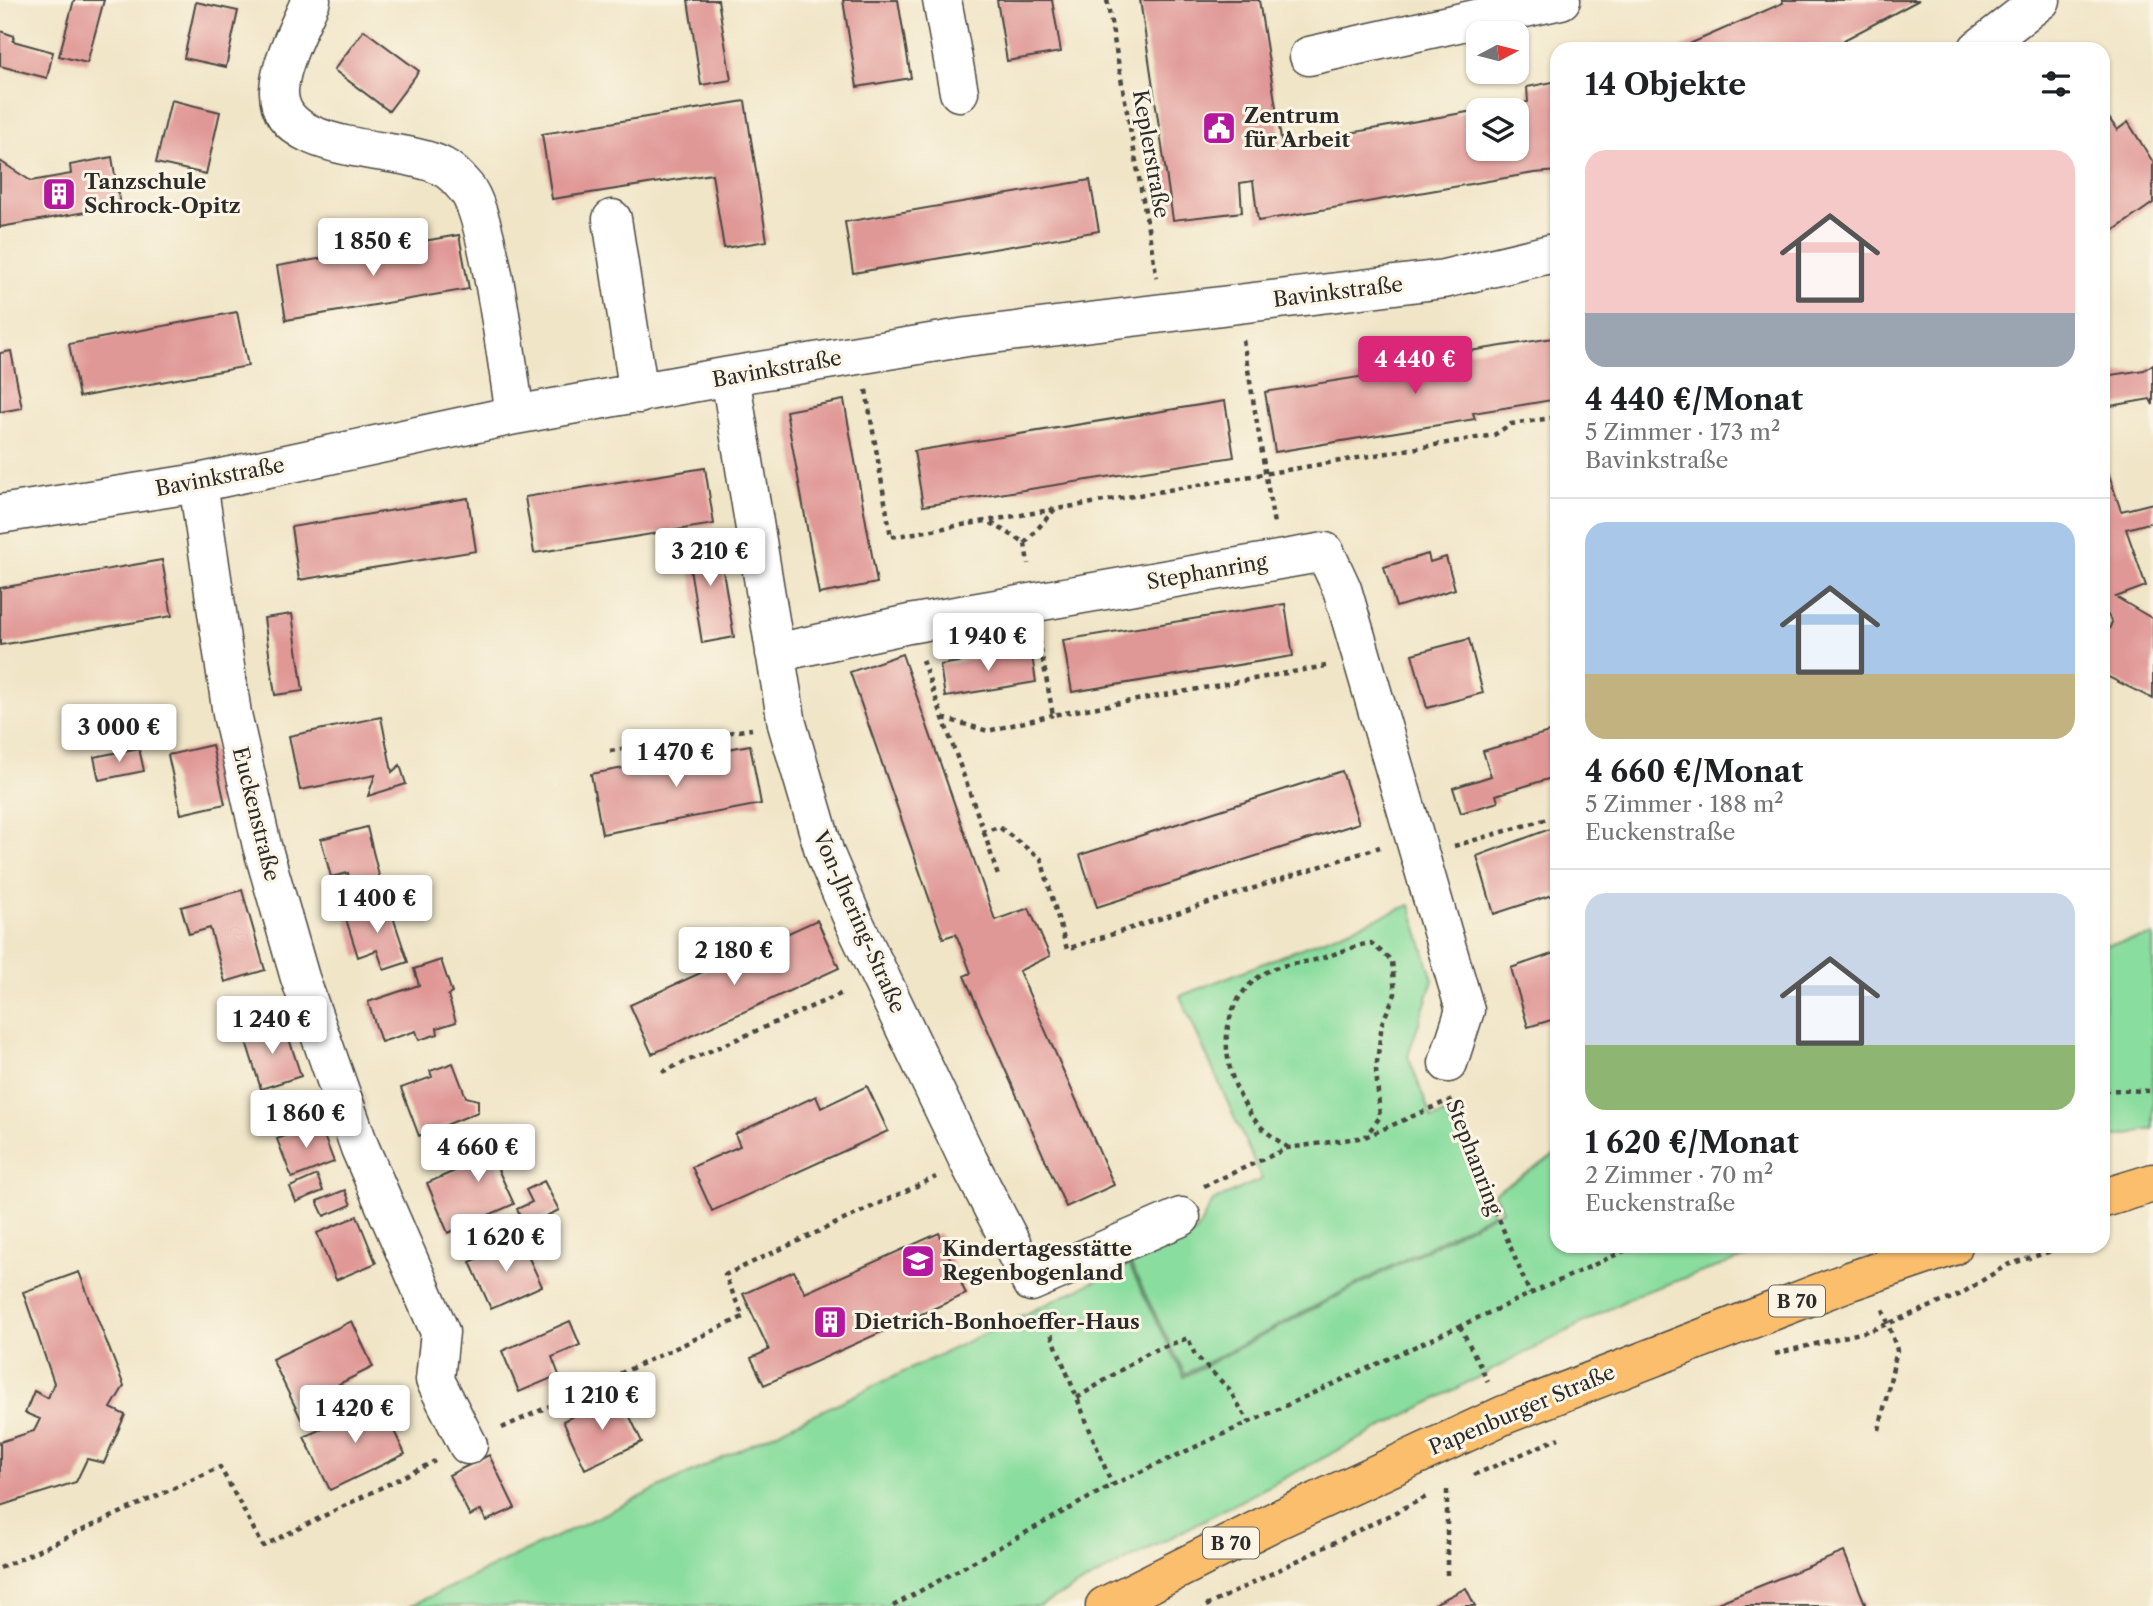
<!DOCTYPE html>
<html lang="de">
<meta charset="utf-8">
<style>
body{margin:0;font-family:"Libre Caslon Text",serif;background:#f6f6f6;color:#202124;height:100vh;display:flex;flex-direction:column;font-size:26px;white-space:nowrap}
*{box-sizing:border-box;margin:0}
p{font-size:23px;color:#757577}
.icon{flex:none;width:38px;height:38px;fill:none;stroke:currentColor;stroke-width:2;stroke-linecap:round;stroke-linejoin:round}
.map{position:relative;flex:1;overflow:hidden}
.sheet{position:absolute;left:1550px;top:42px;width:560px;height:1211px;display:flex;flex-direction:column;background:#fff;border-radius:21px;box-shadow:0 2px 5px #0004}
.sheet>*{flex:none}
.needle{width:46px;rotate:83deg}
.fabs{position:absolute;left:1466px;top:21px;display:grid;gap:14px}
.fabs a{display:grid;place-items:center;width:63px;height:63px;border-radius:14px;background:#fff;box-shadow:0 2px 5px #0004;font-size:35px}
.price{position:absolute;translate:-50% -60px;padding:0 16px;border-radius:7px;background:#fff;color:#222;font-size:23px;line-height:46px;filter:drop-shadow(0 2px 4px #0008)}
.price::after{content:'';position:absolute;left:50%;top:42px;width:21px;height:16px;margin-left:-10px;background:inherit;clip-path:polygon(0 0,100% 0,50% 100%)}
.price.active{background:#db2777;color:#fff}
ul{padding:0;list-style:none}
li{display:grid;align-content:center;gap:14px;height:371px;padding:0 35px}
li+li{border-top:2px solid #e0e0e0}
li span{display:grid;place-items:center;height:217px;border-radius:21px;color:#555}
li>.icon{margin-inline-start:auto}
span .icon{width:126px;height:126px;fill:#fffc;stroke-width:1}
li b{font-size:30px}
h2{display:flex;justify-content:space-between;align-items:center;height:84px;padding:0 35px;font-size:30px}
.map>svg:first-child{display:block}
.green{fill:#89dd9e;stroke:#5a8464;stroke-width:2}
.building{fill:#e09896}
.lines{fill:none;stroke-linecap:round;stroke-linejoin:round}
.minor-casing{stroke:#494742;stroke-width:41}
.major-casing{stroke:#494742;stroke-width:41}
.path{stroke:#494742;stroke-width:4.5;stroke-dasharray:5 5;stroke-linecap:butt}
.minor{stroke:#fff;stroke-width:38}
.major{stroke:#fabe6d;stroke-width:38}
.labels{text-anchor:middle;stroke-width:6;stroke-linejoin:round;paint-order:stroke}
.shield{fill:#fcf5e5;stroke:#6a6863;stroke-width:2}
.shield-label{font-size:19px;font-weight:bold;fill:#2b2b2b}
.poi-label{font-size:21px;font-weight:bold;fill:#2b2b2b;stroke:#fcf5e5;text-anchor:start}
.street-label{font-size:21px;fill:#2b2b2b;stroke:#fcf5e5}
</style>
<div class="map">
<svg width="2153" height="1606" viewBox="0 0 2153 1606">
<rect width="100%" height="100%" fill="#fcf5e5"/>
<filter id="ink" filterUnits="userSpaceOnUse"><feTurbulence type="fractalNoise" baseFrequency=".0143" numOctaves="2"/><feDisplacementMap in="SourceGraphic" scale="14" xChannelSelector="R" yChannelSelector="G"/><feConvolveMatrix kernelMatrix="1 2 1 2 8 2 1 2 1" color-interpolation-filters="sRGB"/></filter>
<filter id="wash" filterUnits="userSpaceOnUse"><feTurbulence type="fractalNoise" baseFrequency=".00686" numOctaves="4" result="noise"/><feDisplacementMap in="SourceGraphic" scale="28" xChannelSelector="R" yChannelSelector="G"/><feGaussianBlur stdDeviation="1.57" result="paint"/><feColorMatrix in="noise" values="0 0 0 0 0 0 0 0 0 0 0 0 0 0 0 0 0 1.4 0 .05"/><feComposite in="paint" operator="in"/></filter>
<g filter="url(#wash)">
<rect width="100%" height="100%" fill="#f0e5c7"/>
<path class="green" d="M 1410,905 L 1433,980 L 1408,1056 L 1432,1119 L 1447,1113 L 1493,1213 L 1185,1374 L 1130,1263 L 1195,1234 L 1213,1201 L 1262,1179 L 1180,996 Z
M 2153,936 L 2153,1129 L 2104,1139 L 2104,945 Z
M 1557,1154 L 1558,1246 L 1779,1246 L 1638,1294 L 1039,1606 L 410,1606 L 1129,1265 L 1184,1377 L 1502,1210 L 1494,1193 Z"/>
<g id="blocks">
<path class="building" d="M 74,0 L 104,0 L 87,63 L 59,56 Z
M 688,0 L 718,0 L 731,80 L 701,85 Z
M 843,0 L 898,0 L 911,78 L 857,87 Z
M 997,0 L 1052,0 L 1061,52 L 1007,61 Z
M 1140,0 L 1259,0 L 1282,145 L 1479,110 L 1479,149 L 1517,149 L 1517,110 L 1487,109 L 1528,102 L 1527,87 L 1558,81 L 1558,171 L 1534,173 L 1258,221 L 1253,181 L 1240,183 L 1242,212 L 1173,220 Z
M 1782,0 L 1919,0 L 1844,40 L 1848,49 L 1678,49 L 1783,3 Z
M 196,2 L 238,11 L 226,67 L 184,58 Z
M 364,30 L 419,71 L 389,111 L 334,70 Z
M 0,31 L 14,36 L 13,41 L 53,52 L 47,78 L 0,66 Z
M 171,100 L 220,112 L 206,174 L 156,163 Z
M 745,101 L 767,241 L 724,248 L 712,174 L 552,199 L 542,134 Z
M 2107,115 L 2117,130 L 2128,122 L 2153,162 L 2153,203 L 2104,237 L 2104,118 Z
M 112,157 L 120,206 L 0,227 L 0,161 L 31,181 L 71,174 L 70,165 Z
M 1090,180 L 1099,231 L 853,273 L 845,222 Z
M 459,235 L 469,289 L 286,320 L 277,266 Z
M 237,312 L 248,366 L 79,397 L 69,344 Z
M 1558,329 L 1558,399 L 1473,413 L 1475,419 L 1275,452 L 1265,392 L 1465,360 L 1463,352 L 1553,338 L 1552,330 Z
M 11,351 L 22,408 L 0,412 L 0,353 Z
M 2153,364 L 2153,405 L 2150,399 L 2105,407 L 2104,376 L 2144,370 Z
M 844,400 L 877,583 L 819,594 L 786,411 Z
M 1225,401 L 1234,457 L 923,506 L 914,451 Z
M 705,468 L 714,524 L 534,553 L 525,497 Z
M 2107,469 L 2121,511 L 2153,503 L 2153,522 L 2126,529 L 2146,586 L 2116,597 L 2153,619 L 2153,699 L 2104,675 L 2104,641 L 2112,622 L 2104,609 L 2104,470 Z
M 468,498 L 476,551 L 299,580 L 291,527 Z
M 725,536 L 728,557 L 721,559 L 734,637 L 702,643 L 686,543 Z
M 1428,554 L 1430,562 L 1446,557 L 1455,589 L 1396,607 L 1384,567 Z
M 162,560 L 172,616 L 0,645 L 0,588 Z
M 1285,604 L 1293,656 L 1072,692 L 1063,640 Z
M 292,614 L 303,691 L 275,695 L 264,618 Z
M 1469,639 L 1483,693 L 1427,708 L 1412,654 Z
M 1031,649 L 1036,682 L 945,697 L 940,665 Z
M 902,654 L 995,920 L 1029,908 L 1050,956 L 1019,971 L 1114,1185 L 1066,1207 L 964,976 L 971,973 L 956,934 L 943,938 L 850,672 Z
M 381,717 L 392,772 L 400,765 L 406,784 L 368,796 L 375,775 L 300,790 L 289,736 Z
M 1549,732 L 1558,762 L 1558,776 L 1496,795 L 1498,802 L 1461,813 L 1453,788 L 1491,776 L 1483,751 Z
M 212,745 L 225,804 L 181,814 L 168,755 Z
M 750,745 L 761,804 L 602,834 L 591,774 Z
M 139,748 L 144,771 L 99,780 L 94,757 Z
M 1342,771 L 1359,823 L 1097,907 L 1080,855 Z
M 1558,826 L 1558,893 L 1494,914 L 1477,856 Z
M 367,827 L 380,880 L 351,887 L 348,873 L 331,877 L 321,839 Z
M 242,890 L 265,970 L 225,982 L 210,928 L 189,934 L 181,907 Z
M 388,902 L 408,962 L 384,970 L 377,950 L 358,957 L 345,916 Z
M 817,920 L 839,968 L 652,1054 L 630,1005 Z
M 1558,952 L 1558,1018 L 1528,1027 L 1511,968 Z
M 441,960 L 452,993 L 448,995 L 456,1022 L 437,1028 L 438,1034 L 419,1040 L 416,1031 L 381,1042 L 368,1002 L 419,985 L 414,969 Z
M 284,1023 L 301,1076 L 261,1089 L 244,1035 Z
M 453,1063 L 466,1097 L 478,1100 L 478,1112 L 419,1136 L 401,1088 L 432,1077 L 430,1071 Z
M 867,1086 L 888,1131 L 712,1211 L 692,1167 L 740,1146 L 735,1134 L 816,1096 L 821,1108 Z
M 319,1123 L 334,1162 L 292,1178 L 277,1139 Z
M 522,1128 L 531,1150 L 496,1165 L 514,1204 L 448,1233 L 427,1183 L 487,1157 L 483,1145 Z
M 317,1175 L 323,1191 L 296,1202 L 290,1187 Z
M 544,1181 L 559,1210 L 525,1226 L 517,1209 L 532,1202 L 526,1190 Z
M 345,1190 L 351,1205 L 324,1216 L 317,1201 Z
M 357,1216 L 376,1263 L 336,1280 L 317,1233 Z
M 939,1233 L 966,1294 L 764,1385 L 751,1358 L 769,1350 L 743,1294 L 794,1271 L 805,1293 Z
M 520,1239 L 542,1286 L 491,1309 L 470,1262 Z
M 79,1272 L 124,1386 L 111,1408 L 125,1415 L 104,1463 L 87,1459 L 76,1482 L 0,1506 L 0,1442 L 34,1431 L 40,1419 L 25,1413 L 34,1391 L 48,1398 L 54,1383 L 23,1292 Z
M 352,1321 L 373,1367 L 339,1384 L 348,1402 L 303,1423 L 272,1359 Z
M 570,1321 L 580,1345 L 552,1357 L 559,1375 L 519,1392 L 502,1351 Z
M 619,1394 L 642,1442 L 585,1469 L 563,1421 Z
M 380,1401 L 405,1454 L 330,1490 L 304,1437 Z
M 489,1455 L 515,1508 L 486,1521 L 481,1510 L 470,1516 L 449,1475 Z
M 1844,1552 L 1866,1606 L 1710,1606 Z
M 1466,1588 L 1475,1606 L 1430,1606 Z"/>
</g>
</g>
<g filter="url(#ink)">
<use href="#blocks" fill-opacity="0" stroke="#494742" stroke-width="2"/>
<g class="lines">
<g class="minor-casing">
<path id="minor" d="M 311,0 C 300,25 280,63 279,90 C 277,157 401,144 443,167 C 451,171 461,182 466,188 C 490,216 508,371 515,415
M 942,0 L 959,92
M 1978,49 L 2041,0
M 1309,56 L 1561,0
M 612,219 L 639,394
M 730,376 L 787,724 L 825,854 L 854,922 L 969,1162 L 1031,1282 L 1181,1217
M 198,483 L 232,714 L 262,846 L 300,978 L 360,1148 L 440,1332 L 435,1380 L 468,1445
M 0,514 L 198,483 L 515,415 L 730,376 L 967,337 L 1444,279 L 1558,252
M 775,653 L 909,624 L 1325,552 L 1342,589 L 1465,1010 L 1448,1063"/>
</g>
<g class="major-casing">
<path id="major" d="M 2104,1198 L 2153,1183
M 1105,1606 L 1277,1520 L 1504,1415 L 1850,1281 L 1953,1246"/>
</g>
<path class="path" d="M 1107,0 L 1157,278
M 1243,340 L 1274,524
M 866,390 L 891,537 L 1494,435 L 1511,424 L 1558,417
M 991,523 L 1025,543 L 1028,564
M 1025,543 L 1055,509
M 1039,639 L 1053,715 L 1326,666
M 922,660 L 984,832 L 999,827 L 1041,859 L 1067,949 L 1380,847
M 943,718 L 988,731 L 1053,715
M 610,751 L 752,729
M 984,832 L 998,876
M 1454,846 L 1558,816
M 662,1072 L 845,992
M 2104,1090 L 2153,1091
M 1449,1099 L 1530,1294
M 1288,1148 C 1278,1140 1263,1131 1255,1120 C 1221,1076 1211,1008 1263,974 C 1280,963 1300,964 1319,959 C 1337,954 1352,946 1371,943 L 1392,961 L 1395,994 L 1382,1023 L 1376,1070 L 1380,1117 L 1365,1137
M 1204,1186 L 1288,1148 L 1365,1137 L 1445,1102
M 1044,1316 L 1112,1485
M 1460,1326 L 1488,1382
M 1775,1354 L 1872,1330 L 1959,1295 L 2007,1265 L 2067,1246
M 1077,1398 L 1149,1352 L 1188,1338 L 1195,1355 L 1228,1388 L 1249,1422
M 502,1428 L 743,1317 L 725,1275 L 936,1177
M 1879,1430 L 1897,1350 L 1883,1309
M 1474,1475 L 1559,1438
M 0,1568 L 220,1467 L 263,1546 L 435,1461
M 1447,1575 L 1447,1486
M 893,1606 L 1112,1485 L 1635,1246
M 1206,1606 L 1428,1496"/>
<use href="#minor" class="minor"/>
<use href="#major" class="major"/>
</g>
</g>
<defs>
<g id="civic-square" transform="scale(1.75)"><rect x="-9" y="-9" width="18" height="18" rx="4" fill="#b5179e" stroke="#fcf5e5"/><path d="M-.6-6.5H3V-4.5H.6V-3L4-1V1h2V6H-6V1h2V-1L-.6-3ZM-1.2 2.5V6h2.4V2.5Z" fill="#fff"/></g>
<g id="building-square" transform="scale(1.75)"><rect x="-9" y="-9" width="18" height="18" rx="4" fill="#b5179e" stroke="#fcf5e5"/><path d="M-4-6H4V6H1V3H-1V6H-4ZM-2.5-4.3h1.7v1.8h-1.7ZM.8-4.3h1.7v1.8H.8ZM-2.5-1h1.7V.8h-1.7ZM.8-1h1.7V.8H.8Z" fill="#fff"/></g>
<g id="school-square" transform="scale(1.75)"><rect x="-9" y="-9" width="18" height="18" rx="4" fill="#b5179e" stroke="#fcf5e5"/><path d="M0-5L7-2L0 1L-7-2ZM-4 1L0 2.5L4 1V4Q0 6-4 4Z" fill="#fff"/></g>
</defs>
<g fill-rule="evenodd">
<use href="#civic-square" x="1219" y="128"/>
<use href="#building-square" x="59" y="194"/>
<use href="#school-square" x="918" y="1261"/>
<use href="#building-square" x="830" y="1322"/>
</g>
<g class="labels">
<g class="shield">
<rect x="1769" y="1285.5" width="56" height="31" rx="5"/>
<rect x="1203" y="1527.5" width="56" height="31" rx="5"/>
</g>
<g class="shield-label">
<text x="1797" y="1308">B 70</text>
<text x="1231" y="1550">B 70</text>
</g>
<g class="poi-label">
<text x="1244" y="123">Zentrum<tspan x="1244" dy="24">für Arbeit</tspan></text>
<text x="84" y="189">Tanzschule<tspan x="84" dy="24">Schrock-Opitz</tspan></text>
<text x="942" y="1256">Kindertagesstätte<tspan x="942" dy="24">Regenbogenland</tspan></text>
<text x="854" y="1329">Dietrich-Bonhoeffer-Haus</text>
</g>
<g class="street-label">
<text transform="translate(1151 154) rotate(80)" y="7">Keplerstraße</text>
<text transform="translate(1338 292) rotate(-7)" y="7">Bavinkstraße</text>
<text transform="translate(777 369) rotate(-10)" y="7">Bavinkstraße</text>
<text transform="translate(220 477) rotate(-11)" y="7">Bavinkstraße</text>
<text transform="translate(1207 572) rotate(-10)" y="7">Stephanring</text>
<text transform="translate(256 814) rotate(76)" y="7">Euckenstraße</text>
<text transform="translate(859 922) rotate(66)" y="7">Von-Jhering-Straße</text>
<text transform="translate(1474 1157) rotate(69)" y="7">Stephanring</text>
<text transform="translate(1522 1410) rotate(-23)" y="7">Papenburger Straße</text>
</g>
</g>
</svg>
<div class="fabs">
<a><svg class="needle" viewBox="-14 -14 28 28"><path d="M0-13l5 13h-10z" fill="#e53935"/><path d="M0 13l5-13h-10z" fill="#757577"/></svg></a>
<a><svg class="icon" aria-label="layers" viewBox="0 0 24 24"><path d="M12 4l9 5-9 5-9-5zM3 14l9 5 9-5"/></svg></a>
</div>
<b class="price" style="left:373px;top:278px">1 850 €</b>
<b class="price active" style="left:1415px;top:396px">4 440 €</b>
<b class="price" style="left:710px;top:588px">3 210 €</b>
<b class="price" style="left:988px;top:673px">1 940 €</b>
<b class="price" style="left:119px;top:764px">3 000 €</b>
<b class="price" style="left:676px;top:789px">1 470 €</b>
<b class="price" style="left:377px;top:935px">1 400 €</b>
<b class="price" style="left:734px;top:987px">2 180 €</b>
<b class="price" style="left:272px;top:1056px">1 240 €</b>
<b class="price" style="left:306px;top:1150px">1 860 €</b>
<b class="price" style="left:478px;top:1184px">4 660 €</b>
<b class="price" style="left:506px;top:1274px">1 620 €</b>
<b class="price" style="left:602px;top:1432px">1 210 €</b>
<b class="price" style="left:355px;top:1445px">1 420 €</b>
<section class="sheet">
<h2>14 Objekte<svg class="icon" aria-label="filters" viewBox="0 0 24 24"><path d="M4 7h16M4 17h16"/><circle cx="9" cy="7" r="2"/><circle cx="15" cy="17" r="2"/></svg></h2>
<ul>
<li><span style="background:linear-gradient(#f6c9c9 75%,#9aa5b1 0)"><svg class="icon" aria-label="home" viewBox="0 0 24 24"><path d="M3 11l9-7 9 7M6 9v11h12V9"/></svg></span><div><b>4 440 €/Monat</b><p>5 Zimmer · 173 m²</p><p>Bavinkstraße</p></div></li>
<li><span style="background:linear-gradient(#a9c7e8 70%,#c2b280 0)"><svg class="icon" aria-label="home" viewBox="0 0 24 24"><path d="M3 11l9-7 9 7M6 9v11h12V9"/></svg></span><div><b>4 660 €/Monat</b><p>5 Zimmer · 188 m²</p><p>Euckenstraße</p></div></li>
<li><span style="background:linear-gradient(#c9d6e8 70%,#8fb573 0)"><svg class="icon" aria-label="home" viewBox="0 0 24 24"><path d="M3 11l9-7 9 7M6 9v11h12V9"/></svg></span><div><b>1 620 €/Monat</b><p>2 Zimmer · 70 m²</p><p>Euckenstraße</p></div></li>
</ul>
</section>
</div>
